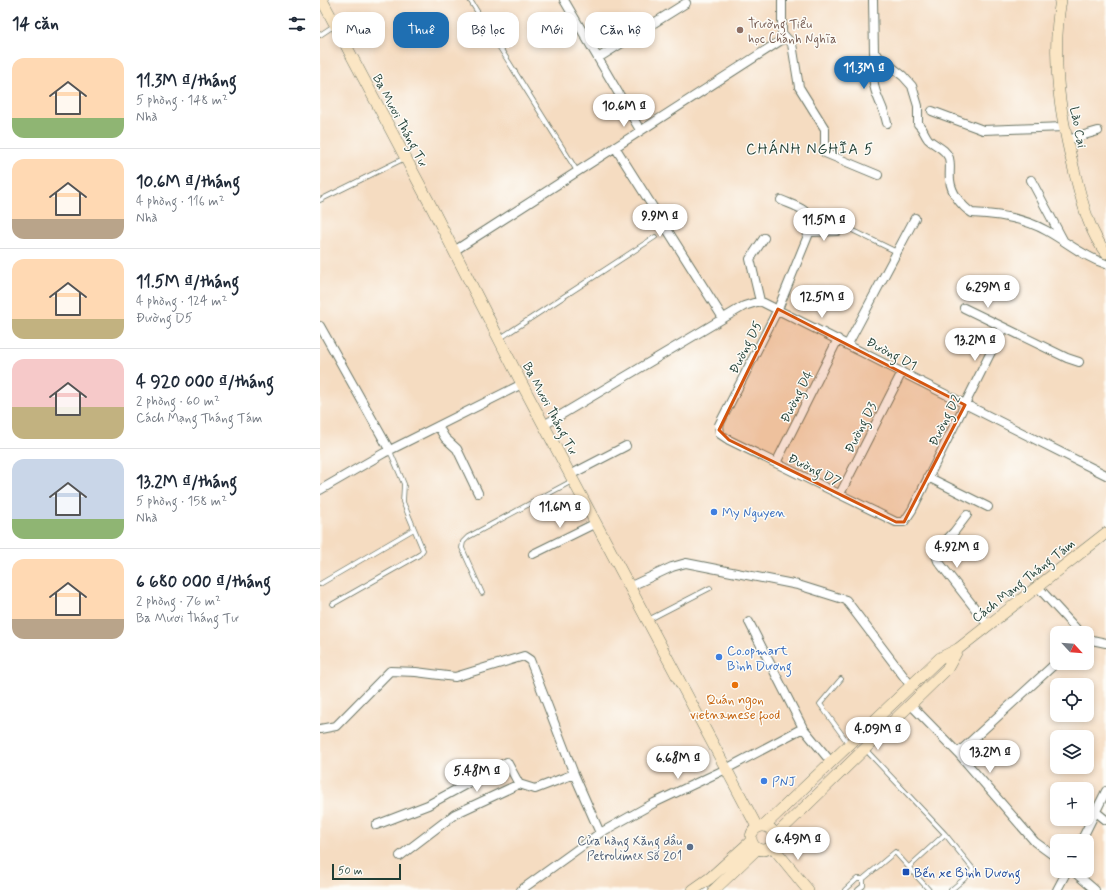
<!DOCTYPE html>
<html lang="vi">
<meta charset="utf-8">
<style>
body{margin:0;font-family:Mynerve,sans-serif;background:#f6f6f7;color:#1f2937;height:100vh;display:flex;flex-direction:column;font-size:15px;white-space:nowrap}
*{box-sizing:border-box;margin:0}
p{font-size:13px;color:#747a83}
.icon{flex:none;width:22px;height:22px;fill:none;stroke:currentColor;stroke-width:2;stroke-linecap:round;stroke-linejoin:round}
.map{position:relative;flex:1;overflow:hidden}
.panel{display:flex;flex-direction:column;background:#fff;width:320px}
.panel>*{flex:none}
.banner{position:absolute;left:12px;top:12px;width:380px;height:36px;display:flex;gap:8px}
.needle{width:26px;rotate:116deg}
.controls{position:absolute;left:730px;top:626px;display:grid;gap:8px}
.controls a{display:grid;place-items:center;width:44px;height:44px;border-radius:8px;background:#fff;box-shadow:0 2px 6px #0003;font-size:20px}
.scale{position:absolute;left:12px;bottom:10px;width:69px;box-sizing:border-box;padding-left:4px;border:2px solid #1f3d34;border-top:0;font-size:11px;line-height:14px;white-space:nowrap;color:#1f3d34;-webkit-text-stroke:3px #fdfcf7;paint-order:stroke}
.price{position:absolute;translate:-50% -34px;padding:0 9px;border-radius:14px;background:#fff;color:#222;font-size:13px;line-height:26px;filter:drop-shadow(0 1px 2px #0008)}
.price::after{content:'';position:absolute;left:50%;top:24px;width:12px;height:9px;margin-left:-6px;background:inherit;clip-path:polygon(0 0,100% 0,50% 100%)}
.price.active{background:#1f6fb2;color:#fff}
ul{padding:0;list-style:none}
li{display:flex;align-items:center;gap:12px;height:100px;padding:0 12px}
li+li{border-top:1px solid #e0e1e3}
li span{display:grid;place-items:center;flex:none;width:112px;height:80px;border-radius:12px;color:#555}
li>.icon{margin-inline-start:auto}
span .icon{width:48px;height:48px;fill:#fffc;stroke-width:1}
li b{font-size:17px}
h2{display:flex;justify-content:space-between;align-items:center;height:48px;padding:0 12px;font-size:17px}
.chip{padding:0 14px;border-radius:12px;background:#fff;box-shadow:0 2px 6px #0003;font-size:14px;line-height:36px}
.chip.active{background:#1f6fb2;color:#fff}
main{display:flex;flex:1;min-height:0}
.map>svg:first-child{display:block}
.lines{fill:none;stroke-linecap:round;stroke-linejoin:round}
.lane-casing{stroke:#6a7565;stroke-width:5.5}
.street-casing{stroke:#6a7565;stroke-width:10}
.secondary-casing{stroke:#6a7565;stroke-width:12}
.lane{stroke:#fff;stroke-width:4}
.street{stroke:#fff;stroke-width:8}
.secondary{stroke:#fbe6c4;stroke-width:11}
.marked{fill:#d45610;fill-opacity:0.2;stroke:#d45610;stroke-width:3;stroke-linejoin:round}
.education-dot{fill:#8d6e63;stroke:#fdfcf7;stroke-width:1.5}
.shop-dot{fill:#3f7fe0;stroke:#fdfcf7;stroke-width:1.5}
.food-dot{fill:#e8710a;stroke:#fdfcf7;stroke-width:1.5}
.service-dot{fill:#5c6f8a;stroke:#fdfcf7;stroke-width:1.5}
.transit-dot{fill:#1a4fb4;stroke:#fdfcf7;stroke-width:1.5}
.labels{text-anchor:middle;stroke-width:3;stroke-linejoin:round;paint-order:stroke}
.education-label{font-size:13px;fill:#785e54;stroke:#fdfcf7;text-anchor:start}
.street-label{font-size:13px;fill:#1f3d34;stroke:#fdfcf7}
.shop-label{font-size:13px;fill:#366cbe;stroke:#fdfcf7;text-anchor:start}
.food-label{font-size:13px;fill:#c56008;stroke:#fdfcf7}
.service-label{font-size:13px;fill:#4e5e75;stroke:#fdfcf7;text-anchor:end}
.transit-label{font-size:13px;fill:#164399;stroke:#fdfcf7;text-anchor:start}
.quarter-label{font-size:15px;letter-spacing:1px;fill:#1f3d34;stroke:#fdfcf7}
</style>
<main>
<section class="panel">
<h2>14 căn<svg class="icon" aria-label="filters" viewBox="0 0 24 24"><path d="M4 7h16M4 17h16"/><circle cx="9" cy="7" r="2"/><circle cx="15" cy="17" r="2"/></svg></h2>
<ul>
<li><span style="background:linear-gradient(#ffd9b3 75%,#8fb573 0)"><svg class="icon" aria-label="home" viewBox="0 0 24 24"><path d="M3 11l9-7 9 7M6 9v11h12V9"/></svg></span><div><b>11.3M ₫/tháng</b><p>5 phòng · 148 m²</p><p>Nhà</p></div></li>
<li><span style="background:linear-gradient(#ffd9b3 75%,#b9a48a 0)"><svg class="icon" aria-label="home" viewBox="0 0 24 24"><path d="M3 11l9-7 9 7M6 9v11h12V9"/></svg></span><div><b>10.6M ₫/tháng</b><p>4 phòng · 116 m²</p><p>Nhà</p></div></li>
<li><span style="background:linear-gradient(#ffd9b3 75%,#c2b280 0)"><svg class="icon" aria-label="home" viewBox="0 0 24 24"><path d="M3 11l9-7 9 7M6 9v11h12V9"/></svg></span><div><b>11.5M ₫/tháng</b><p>4 phòng · 124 m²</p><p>Đường D5</p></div></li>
<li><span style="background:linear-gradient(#f6c9c9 60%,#c2b280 0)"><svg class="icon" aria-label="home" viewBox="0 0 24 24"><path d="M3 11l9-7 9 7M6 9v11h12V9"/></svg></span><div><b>4 920 000 ₫/tháng</b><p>2 phòng · 60 m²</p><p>Cách Mạng Tháng Tám</p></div></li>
<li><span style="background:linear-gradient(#c9d6e8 75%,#8fb573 0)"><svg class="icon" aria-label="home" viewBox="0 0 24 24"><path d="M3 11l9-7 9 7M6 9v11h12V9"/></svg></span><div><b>13.2M ₫/tháng</b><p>5 phòng · 158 m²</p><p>Nhà</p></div></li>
<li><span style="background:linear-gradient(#ffd9b3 75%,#b9a48a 0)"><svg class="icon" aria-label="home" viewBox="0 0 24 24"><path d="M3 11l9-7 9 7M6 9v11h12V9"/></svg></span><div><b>6 680 000 ₫/tháng</b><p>2 phòng · 76 m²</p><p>Ba Mươi Tháng Tư</p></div></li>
</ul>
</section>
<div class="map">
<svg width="786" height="890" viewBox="0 0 786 890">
<rect width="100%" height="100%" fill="#fdfcf7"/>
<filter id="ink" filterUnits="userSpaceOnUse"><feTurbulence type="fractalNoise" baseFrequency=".025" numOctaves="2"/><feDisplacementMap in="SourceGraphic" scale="8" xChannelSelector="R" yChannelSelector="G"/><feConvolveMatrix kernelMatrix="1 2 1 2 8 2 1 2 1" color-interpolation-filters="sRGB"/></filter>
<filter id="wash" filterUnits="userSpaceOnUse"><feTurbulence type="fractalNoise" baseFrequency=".012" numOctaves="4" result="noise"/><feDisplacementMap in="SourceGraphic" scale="16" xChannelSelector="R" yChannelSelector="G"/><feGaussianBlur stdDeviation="0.9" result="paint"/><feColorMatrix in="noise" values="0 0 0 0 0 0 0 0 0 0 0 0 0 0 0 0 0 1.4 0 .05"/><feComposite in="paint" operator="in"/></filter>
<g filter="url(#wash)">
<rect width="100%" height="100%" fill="#f5dcc1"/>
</g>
<g filter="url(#ink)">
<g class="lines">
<g class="lane-casing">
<path id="lane" d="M 150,0 L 257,171
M 0,35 L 15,25
M 0,200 L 85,158
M 534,231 L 577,252
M 179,339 L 335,237
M 0,584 L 94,529
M 162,593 L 142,548 L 143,542 L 148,537 L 252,481
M 13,604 L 99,555 L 103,550 L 83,502 L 84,484 L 70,451
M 328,620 L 390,588
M 521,679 L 500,704 L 528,743
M 545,749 L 625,834 L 653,869 L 651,873 L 631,890
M 589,867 L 625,834
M 525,890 L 537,879 L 543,879 L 575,852 L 609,890
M 538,890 L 543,886 L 543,879"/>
</g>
<g class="street-casing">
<path id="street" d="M 244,0 L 320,130
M 553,0 L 554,53 L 583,76 L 592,86 L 598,106 L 598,124 C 603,128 604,134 608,139 C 615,146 625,148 629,158 C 631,165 629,172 630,180 C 631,192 641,206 652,213 C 678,214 704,218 727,231 C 747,242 764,257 786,264
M 462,33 L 472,44 L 479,87 L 505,129 L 505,153 L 558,175
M 278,58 L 366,3
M 560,58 C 545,89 561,95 567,123
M 612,111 L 663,130 L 744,127
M 747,140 L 778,131
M 295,147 L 403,318
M 711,180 L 743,240
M 461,200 C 474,206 492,209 492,226 L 458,309 L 399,425 L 400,434 L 409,440 L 576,522 L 584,522 L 592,510 L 683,328
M 490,232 L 517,231
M 134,251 L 460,41 L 462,33 L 462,0
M 440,301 L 430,259 L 444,238
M 644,308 L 747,358 L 759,362
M 0,326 L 70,451
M 528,344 L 595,218
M 224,425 L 424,306 L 440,301 L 786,475
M 118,426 L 125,438 L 137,449 L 158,493
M 456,463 L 518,339
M 250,475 L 306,446
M 608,477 L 668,507
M 0,490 L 64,453 L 202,384
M 520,494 L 582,372
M 647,515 L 634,532 L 615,552 L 618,561 L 668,625
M 213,554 L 276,523
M 717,586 L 760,633
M 309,587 L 352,567 L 366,563 L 478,585 L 526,600 L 591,686
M 429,622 L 483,728
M 767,639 L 786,643
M 590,704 L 638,753 L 715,842 L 737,858
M 0,729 L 16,726 L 70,671 L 96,672 L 135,677 L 204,656 L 210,660 L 254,774 L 280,833
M 638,753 L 737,662
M 776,812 L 786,820
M 56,825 L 108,805 L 187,762 L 199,784
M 761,841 L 786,791
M 80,856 L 135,814 L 199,784 L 215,789 L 254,774
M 753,871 L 775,890
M 201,890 L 280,833 L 334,803 L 406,769 L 483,728 L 511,762
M 737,890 L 747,871"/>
</g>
<g class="secondary-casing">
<path id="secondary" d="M 2,0 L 110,204 L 202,384 L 437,827
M 741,0 C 730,60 741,120 756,178 C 763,205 769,231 786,253
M431 838a12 12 0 1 1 24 0a12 12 0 1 1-24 0Z
M 444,826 L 620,658 L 638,649 L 786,533
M 455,836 L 627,669 L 638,649
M 452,846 L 488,890
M 373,890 L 390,878 L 431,841
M 394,890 L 437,849"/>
</g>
<use href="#lane" class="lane"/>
<use href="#street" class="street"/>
<use href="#secondary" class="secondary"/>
</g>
</g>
<path class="marked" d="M 458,309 L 645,405 L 584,522 L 576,522 L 409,440 L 399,430 Z"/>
<circle class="education-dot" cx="420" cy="30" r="4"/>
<g class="shop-dot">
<circle cx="394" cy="512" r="4"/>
<circle cx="399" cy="657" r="4"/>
<circle cx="444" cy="781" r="4"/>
</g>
<circle class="food-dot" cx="415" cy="685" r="4"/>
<circle class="service-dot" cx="370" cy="847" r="4"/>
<rect class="transit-dot" x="582" y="868" width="8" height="8" rx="2"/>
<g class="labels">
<g class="education-label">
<text x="428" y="28">Trường Tiểu<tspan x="428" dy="15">học Chánh Nghĩa</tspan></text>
</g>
<g class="street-label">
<text transform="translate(81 120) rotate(62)" y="5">Ba Mươi Tháng Tư</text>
<text transform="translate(759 127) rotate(79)" y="5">Lào Cai</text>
<text transform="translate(425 347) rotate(-63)" y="5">Đường D5</text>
<text transform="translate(572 353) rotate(28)" y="5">Đường D1</text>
<text transform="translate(476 396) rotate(-63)" y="5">Đường D4</text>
<text transform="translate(231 408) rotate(62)" y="5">Ba Mươi Tháng Tư</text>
<text transform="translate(624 420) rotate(-63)" y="5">Đường D2</text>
<text transform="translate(540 427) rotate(-63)" y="5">Đường D3</text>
<text transform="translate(495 469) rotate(26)" y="5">Đường D7</text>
<text transform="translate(703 580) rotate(-38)" y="5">Cách Mạng Tháng Tám</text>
</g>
<g class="shop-label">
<text x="402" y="517">My Nguyen</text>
<text x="407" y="655">Co.opmart<tspan x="407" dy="15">Bình Dương</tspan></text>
<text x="452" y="786">PNJ</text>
</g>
<g class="food-label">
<text x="415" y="704">Quán ngon<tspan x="415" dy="15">vietnamese food</tspan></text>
</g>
<g class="service-label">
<text x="362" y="845">Cửa hàng Xăng dầu<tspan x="362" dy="15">Petrolimex Số 201</tspan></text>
</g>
<g class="transit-label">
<text x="594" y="877">Bến xe Bình Dương</text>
</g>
<g class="quarter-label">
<text x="490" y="154">CHÁNH NGHĨA 5</text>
</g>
</g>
</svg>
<div class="controls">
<a><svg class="needle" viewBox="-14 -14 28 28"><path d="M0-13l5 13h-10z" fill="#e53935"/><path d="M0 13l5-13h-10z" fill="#747a83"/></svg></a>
<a><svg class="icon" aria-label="locate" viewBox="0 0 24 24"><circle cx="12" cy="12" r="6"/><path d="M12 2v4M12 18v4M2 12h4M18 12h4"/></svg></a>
<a><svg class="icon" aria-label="layers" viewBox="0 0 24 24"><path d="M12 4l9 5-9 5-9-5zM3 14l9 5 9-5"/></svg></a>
<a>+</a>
<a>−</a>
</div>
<div class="scale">50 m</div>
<b class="price active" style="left:544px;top:90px">11.3M ₫</b>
<b class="price" style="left:304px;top:128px">10.6M ₫</b>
<b class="price" style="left:340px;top:238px">9.9M ₫</b>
<b class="price" style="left:504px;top:242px">11.5M ₫</b>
<b class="price" style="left:668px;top:309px">6.29M ₫</b>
<b class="price" style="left:502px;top:319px">12.5M ₫</b>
<b class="price" style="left:655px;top:362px">13.2M ₫</b>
<b class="price" style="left:240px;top:529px">11.6M ₫</b>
<b class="price" style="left:637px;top:569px">4.92M ₫</b>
<b class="price" style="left:558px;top:751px">4.09M ₫</b>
<b class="price" style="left:670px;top:774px">13.2M ₫</b>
<b class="price" style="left:358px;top:780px">6.68M ₫</b>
<b class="price" style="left:157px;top:793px">5.48M ₫</b>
<b class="price" style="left:478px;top:861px">6.49M ₫</b>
<div class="banner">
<a class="chip">Mua</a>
<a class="chip active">Thuê</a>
<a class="chip">Bộ lọc</a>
<a class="chip">Mới</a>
<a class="chip">Căn hộ</a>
</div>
</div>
</main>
